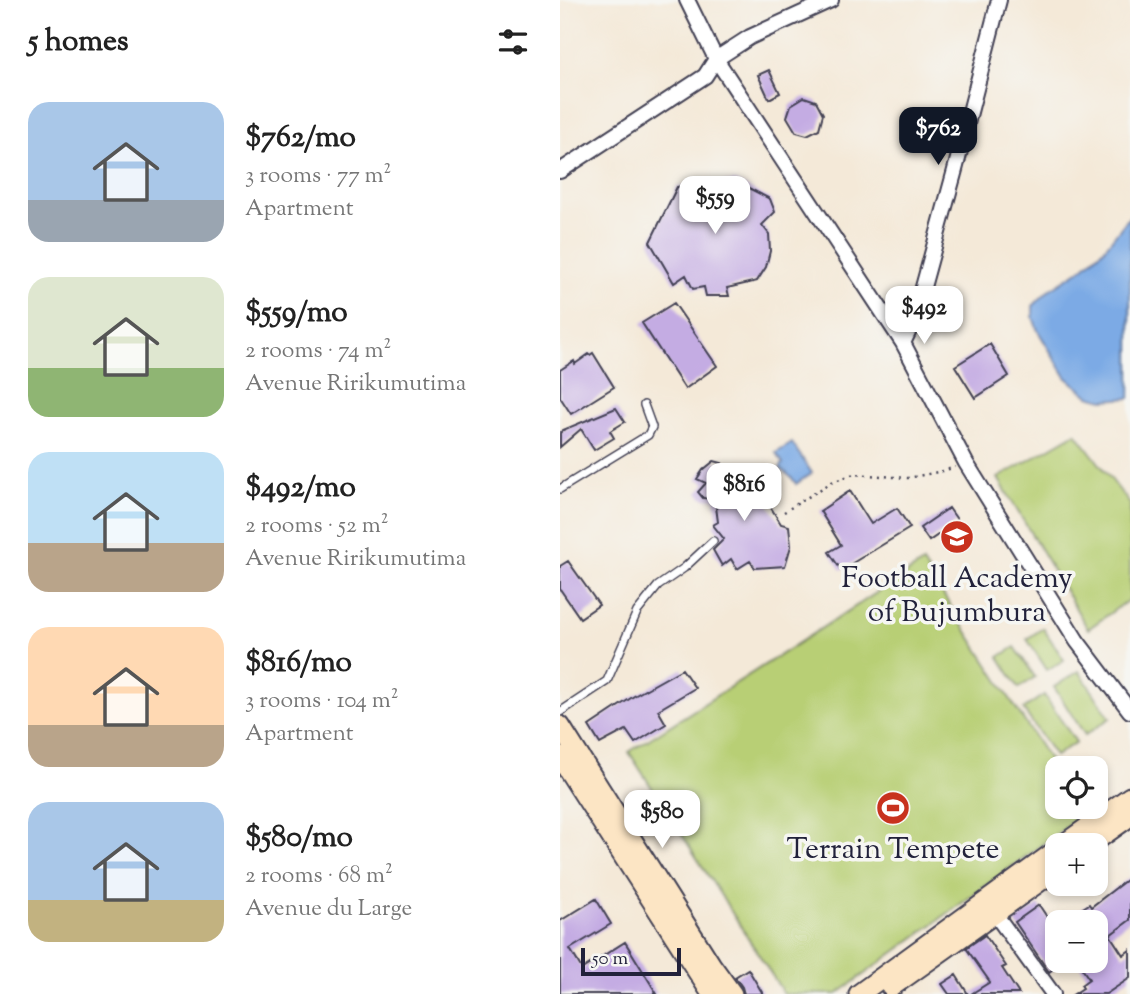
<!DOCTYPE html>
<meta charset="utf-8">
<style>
body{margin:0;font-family:"Sorts Mill Goudy",serif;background:#f2f2f2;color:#222;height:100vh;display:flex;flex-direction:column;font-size:26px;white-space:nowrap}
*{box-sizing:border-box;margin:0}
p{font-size:23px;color:#767676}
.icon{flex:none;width:38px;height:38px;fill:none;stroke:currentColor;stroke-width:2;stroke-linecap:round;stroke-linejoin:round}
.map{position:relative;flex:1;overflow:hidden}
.details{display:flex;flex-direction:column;background:#fff;width:560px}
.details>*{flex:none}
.controls{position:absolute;left:485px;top:756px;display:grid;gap:14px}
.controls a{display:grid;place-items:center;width:63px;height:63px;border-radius:14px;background:#fff;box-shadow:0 4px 10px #0003;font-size:35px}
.scale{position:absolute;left:21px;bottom:18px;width:100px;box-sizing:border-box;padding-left:7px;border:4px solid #22223b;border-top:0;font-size:19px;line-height:24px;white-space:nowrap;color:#22223b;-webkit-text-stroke:5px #f6f6f2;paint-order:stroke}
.price{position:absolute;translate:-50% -60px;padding:0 16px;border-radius:14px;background:#fff;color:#222;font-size:23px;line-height:46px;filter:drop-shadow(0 2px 4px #0008)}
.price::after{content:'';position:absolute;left:50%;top:42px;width:21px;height:16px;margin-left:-10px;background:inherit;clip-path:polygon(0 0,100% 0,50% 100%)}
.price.selected{background:#111827;color:#fff}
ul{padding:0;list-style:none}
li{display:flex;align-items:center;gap:21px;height:175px;padding:0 28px}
li span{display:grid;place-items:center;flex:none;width:196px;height:140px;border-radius:21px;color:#555}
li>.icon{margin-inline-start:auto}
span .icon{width:84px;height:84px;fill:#fffc;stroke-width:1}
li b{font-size:30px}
h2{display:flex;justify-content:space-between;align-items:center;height:84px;padding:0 28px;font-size:30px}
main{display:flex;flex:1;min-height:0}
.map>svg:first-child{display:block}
.green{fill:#b8cf74;stroke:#6d7858;stroke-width:2}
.water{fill:#7caae5;stroke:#4f6690;stroke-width:2}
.building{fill:#c4ace3}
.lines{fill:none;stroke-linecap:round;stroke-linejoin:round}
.service-casing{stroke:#424053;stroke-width:10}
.minor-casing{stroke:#424053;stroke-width:18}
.secondary-casing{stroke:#424053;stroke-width:23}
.path{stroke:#424053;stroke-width:2.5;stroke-dasharray:2 5;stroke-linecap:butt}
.service{stroke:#fff;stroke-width:7}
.minor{stroke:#fff;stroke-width:14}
.secondary{stroke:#fce5c4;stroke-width:19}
.labels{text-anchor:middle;stroke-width:7;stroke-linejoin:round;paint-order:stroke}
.poi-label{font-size:30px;fill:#22223b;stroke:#f6f6f2}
</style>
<main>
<section class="details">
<h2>5 homes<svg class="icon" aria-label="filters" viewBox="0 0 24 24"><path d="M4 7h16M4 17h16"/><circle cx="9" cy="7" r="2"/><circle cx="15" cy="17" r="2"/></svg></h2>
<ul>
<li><span style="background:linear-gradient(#a9c7e8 70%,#9aa5b1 0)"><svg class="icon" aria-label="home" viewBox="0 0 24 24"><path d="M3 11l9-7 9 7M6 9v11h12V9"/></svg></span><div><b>$762/mo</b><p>3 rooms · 77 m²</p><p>Apartment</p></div></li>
<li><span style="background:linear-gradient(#dfe7d0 65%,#8fb573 0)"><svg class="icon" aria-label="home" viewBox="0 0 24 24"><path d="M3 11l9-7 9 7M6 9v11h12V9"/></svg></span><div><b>$559/mo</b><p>2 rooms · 74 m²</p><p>Avenue Ririkumutima</p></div></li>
<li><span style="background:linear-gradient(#bfe0f5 65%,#b9a48a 0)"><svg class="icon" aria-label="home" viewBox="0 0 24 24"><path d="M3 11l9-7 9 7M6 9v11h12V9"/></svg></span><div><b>$492/mo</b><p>2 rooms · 52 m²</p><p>Avenue Ririkumutima</p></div></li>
<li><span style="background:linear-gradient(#ffd9b3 70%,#b9a48a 0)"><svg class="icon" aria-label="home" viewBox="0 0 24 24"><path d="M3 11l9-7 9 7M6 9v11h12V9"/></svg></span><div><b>$816/mo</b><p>3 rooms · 104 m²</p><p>Apartment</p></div></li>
<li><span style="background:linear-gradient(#a9c7e8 70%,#c2b280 0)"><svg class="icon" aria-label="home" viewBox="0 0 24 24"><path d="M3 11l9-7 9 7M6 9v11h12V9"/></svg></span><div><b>$580/mo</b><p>2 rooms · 68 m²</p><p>Avenue du Large</p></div></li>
</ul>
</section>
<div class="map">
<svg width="570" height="994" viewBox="0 0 570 994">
<rect width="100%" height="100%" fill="#f6f6f2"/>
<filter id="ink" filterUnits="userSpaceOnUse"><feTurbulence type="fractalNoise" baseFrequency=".0143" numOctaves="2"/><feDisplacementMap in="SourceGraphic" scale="14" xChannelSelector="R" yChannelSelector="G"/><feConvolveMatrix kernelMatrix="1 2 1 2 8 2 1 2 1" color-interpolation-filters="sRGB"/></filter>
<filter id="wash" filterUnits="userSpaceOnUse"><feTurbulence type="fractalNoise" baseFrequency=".00686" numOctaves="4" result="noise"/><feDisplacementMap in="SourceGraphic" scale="28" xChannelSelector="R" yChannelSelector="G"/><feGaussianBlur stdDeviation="1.57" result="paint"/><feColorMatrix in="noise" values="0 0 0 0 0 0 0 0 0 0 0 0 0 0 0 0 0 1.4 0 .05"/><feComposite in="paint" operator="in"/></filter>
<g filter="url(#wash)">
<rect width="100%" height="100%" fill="#f4e9d8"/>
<path class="green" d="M 516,433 L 570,504 L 570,599 L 528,629 L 438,478 Z
M 363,563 L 497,772 L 497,807 L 519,807 L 524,814 L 277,994 L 224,994 L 69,752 Z
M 483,628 L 504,660 L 487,670 L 467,639 Z
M 455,647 L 475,677 L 459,688 L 439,657 Z
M 519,671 L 550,718 L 525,735 L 494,687 Z
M 484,695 L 516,742 L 495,756 L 463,709 Z"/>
<path class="water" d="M 570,216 L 570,398 L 544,400 L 529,396 L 506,377 L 478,331 L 473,317 L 473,306 L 489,290 L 523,268 L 544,249 Z
M 232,443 L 252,473 L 236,484 C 232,476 226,474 220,468 L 223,463 L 216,453 Z"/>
<g id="blocks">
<path class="building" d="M 209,70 L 220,93 L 209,99 L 198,75 Z
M 244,97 L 256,101 L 263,114 L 259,129 L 247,135 L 236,132 L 227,117 L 231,105 Z
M 175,181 L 210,199 L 215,212 L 202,225 L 209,234 L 210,251 L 206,267 L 197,281 L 167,288 L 169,296 L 146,296 L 144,287 L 133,289 L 126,275 L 114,283 L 90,242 L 117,187 Z
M 114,303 L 157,366 L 125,389 L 82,323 Z
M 430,344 L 449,376 L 415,398 L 395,366 Z
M 33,353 L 54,387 L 11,414 L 0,397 L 0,370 L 14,361 L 15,364 L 29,354 L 30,355 Z
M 56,408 L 65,422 L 50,431 L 54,438 L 34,450 L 21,429 L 0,447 L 0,433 L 3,430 Z
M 154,461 L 162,463 L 178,490 L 189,491 L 193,496 L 203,495 L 221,524 L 229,526 L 231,546 L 225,566 L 195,568 L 190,561 L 177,569 L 171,559 L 162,566 L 153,550 L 164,539 L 153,525 L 158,522 L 155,499 L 143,498 L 138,492 L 146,483 L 137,479 L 143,470 Z
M 290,491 L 311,524 L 337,508 L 350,528 L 281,570 L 269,552 L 281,545 L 260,511 Z
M 389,508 L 398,521 L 369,541 L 360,528 Z
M 8,561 L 39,605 L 20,618 L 0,589 L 0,566 Z
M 122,669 L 135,688 L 98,710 L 106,724 L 75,743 L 66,730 L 40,744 L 29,726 L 74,696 Z
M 570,877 L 570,920 L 550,935 L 563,955 L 570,950 L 570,978 L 546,994 L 514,994 L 523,988 L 521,985 L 529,979 L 517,961 L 536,961 L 536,922 L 501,922 L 529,904 L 531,907 Z
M 36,899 L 51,924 L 10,949 L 22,969 L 65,942 L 97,994 L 0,994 L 0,921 Z
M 479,905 L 497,932 L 497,966 L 489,972 L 455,922 Z
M 425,935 L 446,966 L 442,968 L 459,994 L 411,994 L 430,982 L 406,948 Z
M 188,969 L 203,994 L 184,994 L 182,987 L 175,977 Z
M 396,975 L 408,994 L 389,994 L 382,984 Z"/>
</g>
</g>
<g filter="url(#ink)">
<use href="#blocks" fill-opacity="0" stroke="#424053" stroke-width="2"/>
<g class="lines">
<g class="service-casing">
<path id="service" d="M 0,489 L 88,435 L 92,427 L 84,405
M 0,712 L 47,681 L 77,612 L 98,586 L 124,568 L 153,541"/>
</g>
<g class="minor-casing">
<path id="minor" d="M 127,0 L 156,59 L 343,343 L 406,463 L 517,641 L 570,711
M 0,171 L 145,76 L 156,59 L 190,37 L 271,0
M 343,343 L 354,320 L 395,170 L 439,0
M 430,907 L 493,994"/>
</g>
<g class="secondary-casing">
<path id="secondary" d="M 0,726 L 151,965 L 172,994
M 0,757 L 152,994
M 503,845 L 570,797
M 529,845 L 570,816
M 331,987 L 497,869
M 299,994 L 497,850"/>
</g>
<path class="path" d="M 224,512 L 272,482 L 294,474 L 348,478 L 383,471 L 395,467"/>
<use href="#service" class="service"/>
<use href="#minor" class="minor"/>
<use href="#secondary" class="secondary"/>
</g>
</g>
<defs>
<g id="school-disc" transform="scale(1.75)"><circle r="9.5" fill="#c8321e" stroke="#f6f6f2"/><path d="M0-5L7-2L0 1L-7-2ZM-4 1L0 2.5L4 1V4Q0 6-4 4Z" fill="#fff"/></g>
<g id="stadium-disc" transform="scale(1.75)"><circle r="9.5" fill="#c8321e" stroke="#f6f6f2"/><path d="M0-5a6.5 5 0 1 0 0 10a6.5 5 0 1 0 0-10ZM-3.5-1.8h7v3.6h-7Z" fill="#fff"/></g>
</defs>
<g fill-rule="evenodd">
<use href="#school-disc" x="397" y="537"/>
<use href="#stadium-disc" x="333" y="808"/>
</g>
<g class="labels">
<g class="poi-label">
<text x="397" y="587">Football Academy<tspan x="397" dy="34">of Bujumbura</tspan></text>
<text x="333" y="858">Terrain Tempete</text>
</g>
</g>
</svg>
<div class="controls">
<a><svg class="icon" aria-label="locate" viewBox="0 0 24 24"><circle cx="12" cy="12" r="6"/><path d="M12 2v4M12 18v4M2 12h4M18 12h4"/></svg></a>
<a>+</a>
<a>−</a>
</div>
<div class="scale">50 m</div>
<b class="price selected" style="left:378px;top:167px">$762</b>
<b class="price" style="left:155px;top:236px">$559</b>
<b class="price" style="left:364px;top:346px">$492</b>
<b class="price" style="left:184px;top:523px">$816</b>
<b class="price" style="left:102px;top:850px">$580</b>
</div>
</main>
